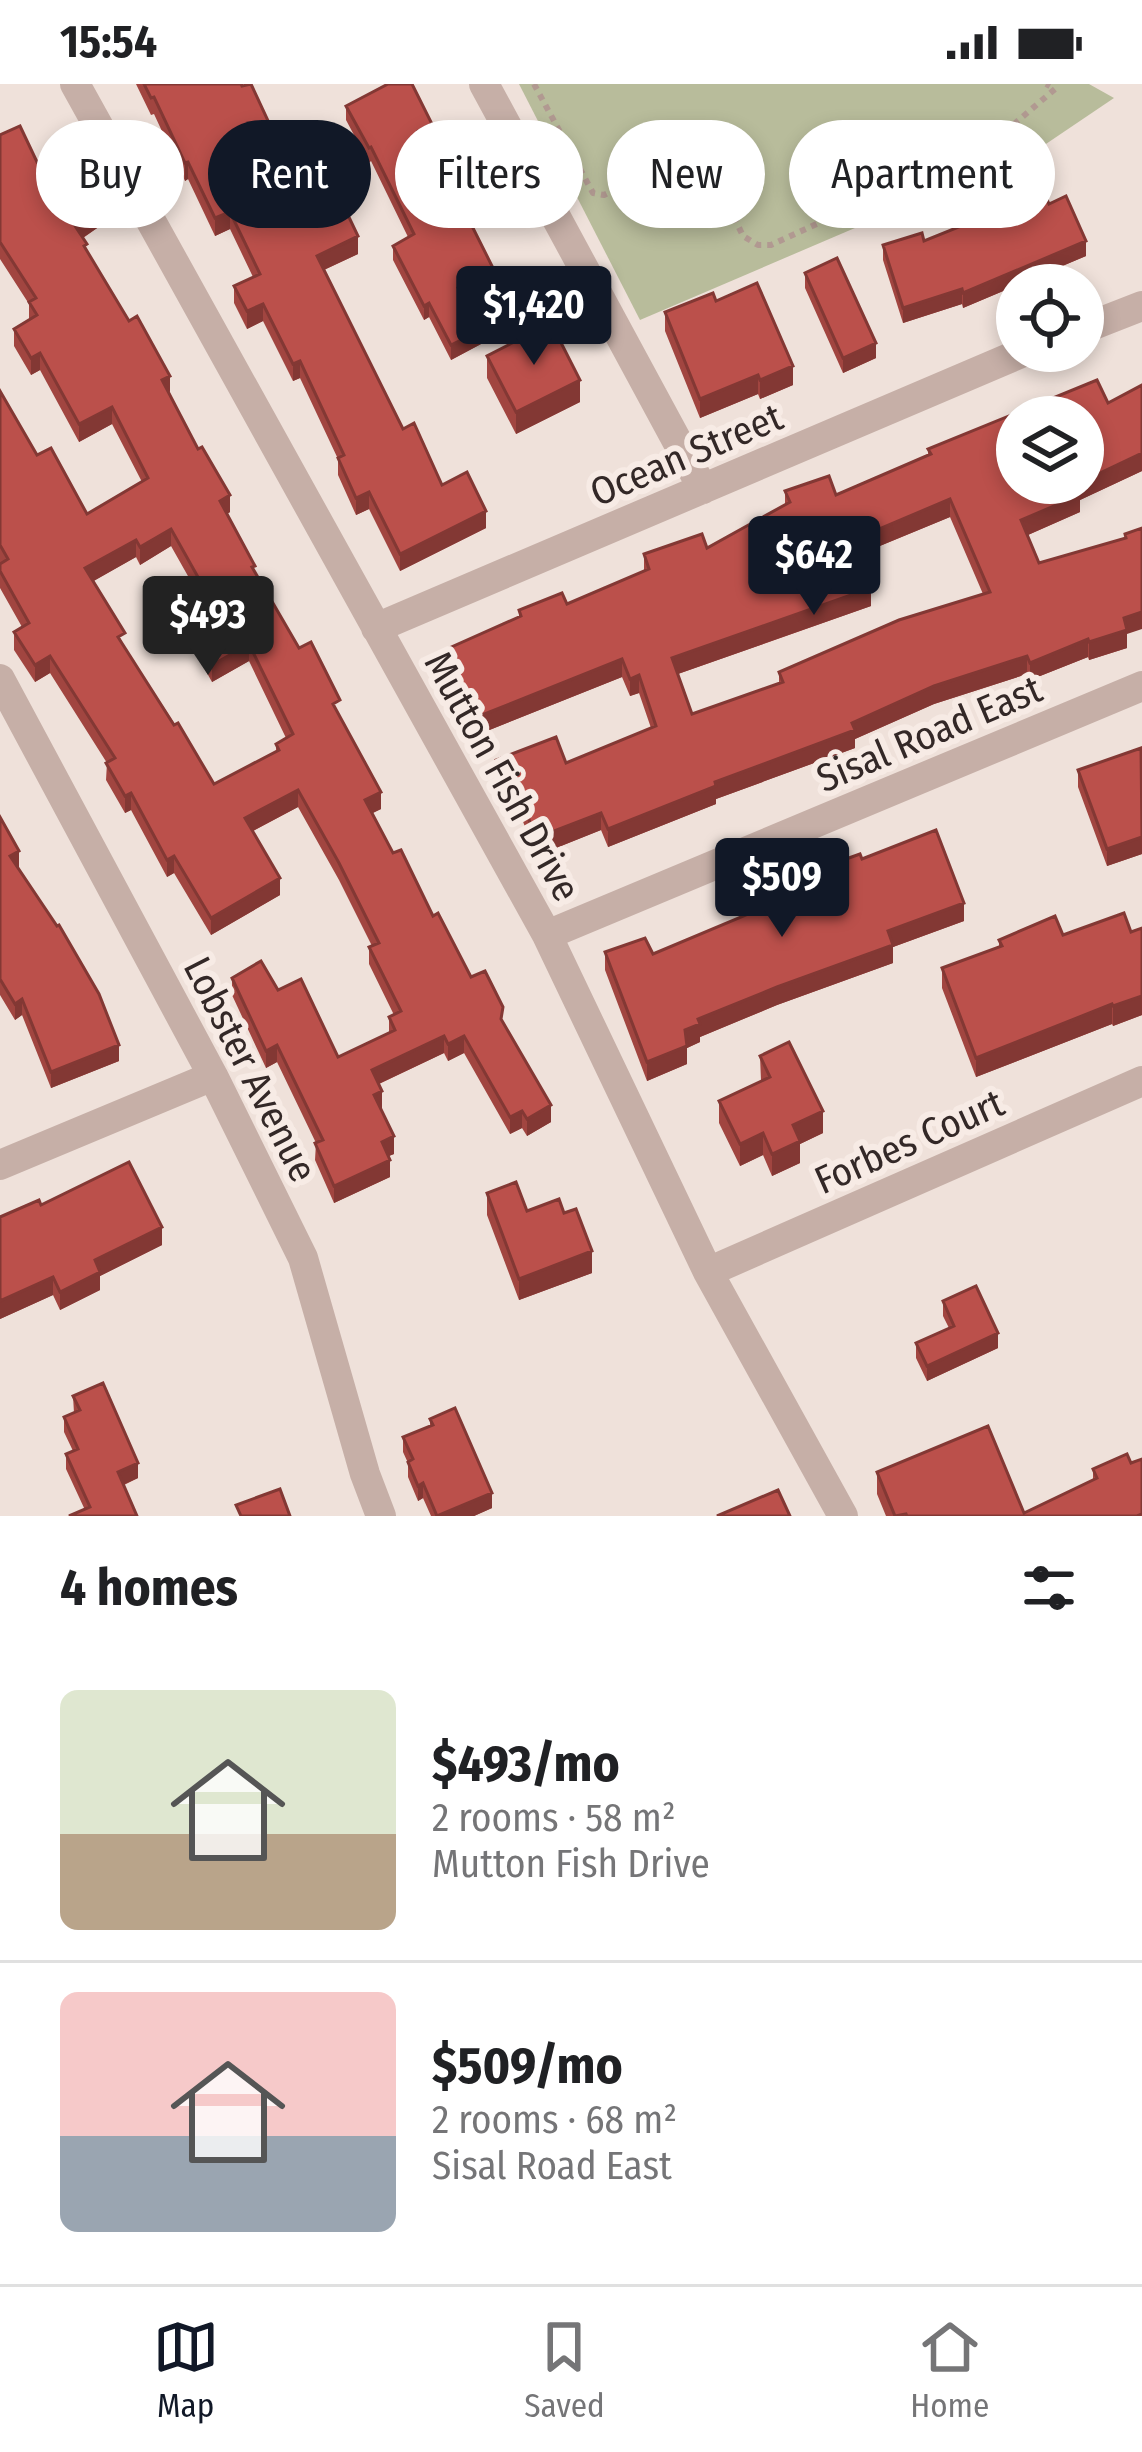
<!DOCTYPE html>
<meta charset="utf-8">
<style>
body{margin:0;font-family:"Fira Sans Condensed",sans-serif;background:#f6f6f6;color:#202124;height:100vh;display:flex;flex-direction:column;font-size:45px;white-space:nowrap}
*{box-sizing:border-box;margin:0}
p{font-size:39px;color:#757577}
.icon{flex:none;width:66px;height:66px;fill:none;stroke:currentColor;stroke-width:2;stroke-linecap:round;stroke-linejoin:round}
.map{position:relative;height:1432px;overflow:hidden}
.panel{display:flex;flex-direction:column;background:#fff;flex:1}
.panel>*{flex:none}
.guide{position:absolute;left:36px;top:36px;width:1071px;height:108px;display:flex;gap:24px}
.tools{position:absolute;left:996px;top:180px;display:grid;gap:24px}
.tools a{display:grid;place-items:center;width:108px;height:108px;border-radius:50%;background:#fff;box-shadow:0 6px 18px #0003;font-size:60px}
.price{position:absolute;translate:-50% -102px;padding:0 27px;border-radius:12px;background:#111827;color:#fff;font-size:39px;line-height:78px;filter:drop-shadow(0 3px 6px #0008)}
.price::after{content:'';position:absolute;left:50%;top:72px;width:36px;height:27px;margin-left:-18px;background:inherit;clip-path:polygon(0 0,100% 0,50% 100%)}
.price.active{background:#222;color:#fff}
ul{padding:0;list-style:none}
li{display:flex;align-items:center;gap:36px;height:300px;padding:0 60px}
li+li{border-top:3px solid #e0e0e0}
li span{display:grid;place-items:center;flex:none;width:336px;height:240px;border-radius:18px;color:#555}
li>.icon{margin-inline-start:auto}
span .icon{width:144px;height:144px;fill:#fffc;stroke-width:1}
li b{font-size:51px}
h2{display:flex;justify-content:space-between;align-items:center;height:144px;padding:0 60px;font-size:51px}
.tag{padding:0 42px;border-radius:54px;background:#fff;box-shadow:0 6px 18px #0003;font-size:42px;line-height:108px}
.tag.active{background:#111827;color:#fff}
.status{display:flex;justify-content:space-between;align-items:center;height:84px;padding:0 60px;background:#fff;direction:ltr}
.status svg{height:33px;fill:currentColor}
.tabs{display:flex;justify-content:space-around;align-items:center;height:168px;border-top:3px solid #e0e0e0;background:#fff;font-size:33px;color:#757577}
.tabs a{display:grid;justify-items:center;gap:6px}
.tabs .active{color:#111827}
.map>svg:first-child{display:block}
.green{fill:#b8bc9b}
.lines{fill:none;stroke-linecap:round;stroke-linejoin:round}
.path{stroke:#b19991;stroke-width:6;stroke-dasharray:6 6;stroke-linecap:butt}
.minor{stroke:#c6afa7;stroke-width:30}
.wall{fill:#a14540;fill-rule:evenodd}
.shaded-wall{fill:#833834}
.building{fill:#bb504b;stroke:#833834;stroke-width:3;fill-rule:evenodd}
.labels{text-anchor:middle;stroke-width:12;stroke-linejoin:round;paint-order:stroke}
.street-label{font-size:39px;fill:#332827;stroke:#f7ebe5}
</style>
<div class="status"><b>15:54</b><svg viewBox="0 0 49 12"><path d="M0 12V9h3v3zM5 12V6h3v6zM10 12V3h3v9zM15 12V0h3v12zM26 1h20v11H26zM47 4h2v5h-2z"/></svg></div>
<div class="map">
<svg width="1142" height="1432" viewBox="0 0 1142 1432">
<rect width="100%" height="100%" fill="#efe1da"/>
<path class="green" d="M 519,0 L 1089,0 L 1114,14 L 1037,66 L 640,236 Z"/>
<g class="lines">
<path class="path" d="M 534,0 L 593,109 L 604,111 L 686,71 L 699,70 L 708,78 L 743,152 L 758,161 L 771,161 L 992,59 L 1055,5 L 1046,0"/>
<path class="minor" d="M 75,0 L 547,851 L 708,1188 L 843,1432
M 484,0 L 703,405
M 1083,245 L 1142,222
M 376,544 L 1026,267
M 0,595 L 213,992 L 303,1174 L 365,1390 L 381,1432
M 547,851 L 1142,602
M 0,1081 L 213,992
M 708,1188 L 1142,997"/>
</g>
<path class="wall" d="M 136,0 L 241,0 L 270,58 L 260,63 L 292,130 L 358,170 L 324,186 L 403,345 L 442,401 L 486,444 L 400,487 L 369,425 L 356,431 L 338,391 L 338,375 L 300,294 L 293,297 L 263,237 L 247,245 L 234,219 L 234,202 L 253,193 L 230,145 L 215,152 L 188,95 L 185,97 L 154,30 L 151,31 Z
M 346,22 L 432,54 L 425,58 L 494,200 L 464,215 L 481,260 L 451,276 L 429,233 L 424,236 L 393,176 L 393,162 L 408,153 L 371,77 L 369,79 L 346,36 Z
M 0,51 L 37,78 L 100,142 L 83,154 L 87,166 L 169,310 L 230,428 L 227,430 L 255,489 L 340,633 L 381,725 L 372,729 L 393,769 L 471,893 L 503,938 L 551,1038 L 527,1052 L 522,1044 L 510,1050 L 464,969 L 448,977 L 444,969 L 379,1000 L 381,1025 L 394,1070 L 388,1072 L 390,1093 L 334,1119 L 315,1076 L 316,1059 L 277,978 L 266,984 L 232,911 L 232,894 L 278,906 L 338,973 L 389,949 L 389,933 L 394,931 L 369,880 L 369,863 L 372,862 L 339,796 L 298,723 L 253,747 L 280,811 L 211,851 L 174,789 L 167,793 L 131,726 L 125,729 L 106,696 L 107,679 L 50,589 L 35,598 L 14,566 L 14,548 L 22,543 L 0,504 L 0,307 L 37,371 L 87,430 L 142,398 L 112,340 L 79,358 L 40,286 L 31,291 L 14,262 L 14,245 L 29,236 L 29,220 L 0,175 ZM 171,462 L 210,531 L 190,542 L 190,559 L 212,598 L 249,577 L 286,654 L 276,660 L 276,668 L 214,700 L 125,564 L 93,497 L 136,473 L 140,481 Z
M 998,106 L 1049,120 L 1086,172 L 963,224 L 962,220 L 903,239 L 883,176 L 883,161 L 924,157 L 1000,126 L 998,121 Z
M 805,189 L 876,274 L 843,289 L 805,204 Z
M 716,217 L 793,301 L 760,315 L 758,310 L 700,334 L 665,247 L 665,228 Z
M 487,272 L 580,318 L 516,350 L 487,294 Z
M 1142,301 L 1142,387 L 1080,416 L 1080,428 L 1028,451 L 1039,479 L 1125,454 L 1125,450 L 1142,444 L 1127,550 L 1127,564 L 1089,576 L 1088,573 L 1030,596 L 1027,590 L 934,620 L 855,655 L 855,664 L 716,715 L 716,720 L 608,763 L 601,746 L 536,772 L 519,727 L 510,730 L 496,694 L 496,676 L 566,679 L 651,644 L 639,609 L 630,612 L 622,593 L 477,651 L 447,582 L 447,565 L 519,533 L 519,526 L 567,520 L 644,487 L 644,470 L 707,464 L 785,421 L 785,407 L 836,411 L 928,371 L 928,365 L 1108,319 ZM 950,433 L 983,510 L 779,588 L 779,600 L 692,630 L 678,590 L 871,522 L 858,471 Z
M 1142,667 L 1142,770 L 1107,782 L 1078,703 L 1078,686 Z
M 0,733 L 18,784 L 119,977 L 51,1004 L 22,931 L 15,936 L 0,911 Z
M 862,775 L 964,837 L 893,863 L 893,879 L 777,921 L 700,953 L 700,958 L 687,964 L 687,980 L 647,997 L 605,886 L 605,868 L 653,870 L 742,833 L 742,820 L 821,793 L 821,784 Z
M 1142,844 L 1142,931 L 1113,942 L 1112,940 L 976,993 L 942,904 L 942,884 L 999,864 L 999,856 L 1131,848 Z
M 760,972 L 823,1049 L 800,1060 L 800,1079 L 772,1092 L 763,1071 L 740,1082 L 719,1039 L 719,1017 L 761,997 Z
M 487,1109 L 527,1127 L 564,1129 L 592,1189 L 519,1216 L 487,1131 Z
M 41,1121 L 162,1161 L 100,1192 L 100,1206 L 60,1226 L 53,1211 L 0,1235 L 0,1133 Z
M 943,1217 L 998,1264 L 927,1297 L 916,1274 L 916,1259 L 949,1244 L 943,1232 Z
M 73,1312 L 138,1394 L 124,1401 L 85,1426 L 66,1385 L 66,1370 L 73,1367 L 64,1348 L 64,1333 L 74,1329 Z
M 430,1335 L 492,1424 L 474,1432 L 431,1432 L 423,1414 L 418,1417 L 408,1393 L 408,1379 L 403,1368 L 403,1353 L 430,1342 Z
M 1131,1379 L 1142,1432 L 886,1432 L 877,1410 L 877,1388 L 1024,1429 L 1093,1396 L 1093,1385 Z"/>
<path class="shaded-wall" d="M 432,40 L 432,54 L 418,61 L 418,47 Z
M 270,41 L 270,58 L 253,66 L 253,49 Z
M 188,78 L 188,95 L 185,97 L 185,79 Z
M 100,125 L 100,142 L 75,159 L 75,142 Z
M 230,128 L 230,145 L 215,152 L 215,134 Z
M 358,152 L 358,170 L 317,189 L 317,172 Z
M 1086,157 L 1086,172 L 963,224 L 963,209 Z
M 494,186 L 494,200 L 458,219 L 458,204 Z
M 962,205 L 962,220 L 903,239 L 903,224 Z
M 429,219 L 429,233 L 424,236 L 424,222 Z
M 263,220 L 263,237 L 247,245 L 247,227 Z
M 481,246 L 481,260 L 451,276 L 451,261 Z
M 876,259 L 876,274 L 843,289 L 843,274 Z
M 40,269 L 40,286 L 31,291 L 31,274 Z
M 300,277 L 300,294 L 293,297 L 293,280 Z
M 793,282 L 793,301 L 760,315 L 760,296 Z
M 758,291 L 758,310 L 700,334 L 700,315 Z
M 170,292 L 170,309 L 162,296 Z
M 580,296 L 580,318 L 516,350 L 516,328 Z
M 112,323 L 112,340 L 79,358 L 79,340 Z
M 1142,369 L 1142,387 L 1080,416 L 1080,428 L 1021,454 L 1021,436 L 1076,400 L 1083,399 L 1083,397 Z
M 369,408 L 369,425 L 356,431 L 356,414 Z
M 230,411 L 230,428 L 220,434 L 220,417 Z
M 950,415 L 950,433 L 853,473 L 853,456 Z
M 486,427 L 486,444 L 400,487 L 400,470 Z
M 171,445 L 171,462 L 140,481 L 140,463 Z
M 136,456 L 136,473 L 85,502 L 85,484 Z
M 871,504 L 871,522 L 672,592 L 672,574 Z
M 1142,528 L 1142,545 L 1127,550 L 1127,564 L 1089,576 L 1089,558 L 1124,534 Z
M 1088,555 L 1088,573 L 1030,596 L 1030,579 Z
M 249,560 L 249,577 L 212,598 L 212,581 Z
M 50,572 L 50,589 L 35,598 L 35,581 Z
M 1027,572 L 1027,590 L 934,620 L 855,655 L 855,664 L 716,715 L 716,720 L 608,763 L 608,745 L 934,602 Z
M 622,575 L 622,593 L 477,651 L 477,633 Z
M 639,591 L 639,609 L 630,612 L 630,595 Z
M 298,706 L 298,723 L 245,751 L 245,734 Z
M 381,708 L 381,725 L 365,733 L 365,716 Z
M 131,709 L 131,726 L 125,729 L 125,712 Z
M 519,709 L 519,727 L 510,730 L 510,713 Z
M 601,729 L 601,746 L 536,772 L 536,754 Z
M 1142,753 L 1142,770 L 1107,782 L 1107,765 Z
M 19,767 L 19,783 L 10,788 L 10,772 Z
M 174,772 L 174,789 L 167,793 L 167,776 Z
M 280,794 L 280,811 L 211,851 L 211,834 Z
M 964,819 L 964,837 L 893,863 L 893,879 L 777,921 L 700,953 L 700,958 L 687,964 L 687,980 L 647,997 L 647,978 L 698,935 L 888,847 Z
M 1142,912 L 1142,931 L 1113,942 L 1113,922 Z
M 22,915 L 22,931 L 15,936 L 15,920 Z
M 1112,920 L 1112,940 L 976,993 L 976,974 Z
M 444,952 L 444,969 L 372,1003 L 372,986 Z
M 464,952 L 464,969 L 448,977 L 448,960 Z
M 119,961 L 119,977 L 51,1004 L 51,988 Z
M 277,961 L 277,978 L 266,984 L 266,967 Z
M 382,1007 L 382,1024 L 374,1028 L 374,1011 Z
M 551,1021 L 551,1038 L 527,1052 L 527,1035 Z
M 522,1027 L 522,1044 L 510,1050 L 510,1033 Z
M 823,1027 L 823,1049 L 800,1060 L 800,1079 L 772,1092 L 772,1070 L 793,1041 Z
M 763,1049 L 763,1071 L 740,1082 L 740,1060 Z
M 394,1052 L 394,1070 L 382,1075 L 382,1058 Z
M 390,1076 L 390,1093 L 334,1119 L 334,1102 Z
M 162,1143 L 162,1161 L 100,1192 L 100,1206 L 60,1226 L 60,1208 L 95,1176 Z
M 592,1167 L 592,1189 L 519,1216 L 519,1195 Z
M 53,1193 L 53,1211 L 0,1235 L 0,1217 Z
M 998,1249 L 998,1264 L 927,1297 L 927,1282 Z
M 138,1379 L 138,1394 L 118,1403 L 118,1388 Z
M 423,1399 L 423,1414 L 418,1417 L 418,1402 Z
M 492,1409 L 492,1424 L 474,1432 L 439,1432 Z"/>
<path class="building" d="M 144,0 L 241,0 L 242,2 L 251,0 L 270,41 L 253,49 L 292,130 L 337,108 L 358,152 L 317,172 L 403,345 L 414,339 L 442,401 L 467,388 L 486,427 L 400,470 L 369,408 L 356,414 L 338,374 L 344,371 L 300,277 L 293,280 L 263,220 L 247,227 L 234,202 L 260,190 L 230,128 L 215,134 L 188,78 L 185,79 L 154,13 L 151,14 Z
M 388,0 L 412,0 L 432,40 L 418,47 L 452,102 L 494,186 L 458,204 L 481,246 L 451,261 L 429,219 L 424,222 L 393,162 L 414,150 L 371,63 L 369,64 L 346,22 Z
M 20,42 L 37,78 L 61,67 L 100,125 L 75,142 L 87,160 L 84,162 L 129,237 L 137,232 L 170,292 L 162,296 L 198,365 L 202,363 L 230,411 L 220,417 L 255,482 L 252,483 L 299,564 L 311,558 L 340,616 L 333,620 L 381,708 L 365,716 L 393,769 L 401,766 L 433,832 L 438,829 L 471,893 L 485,887 L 503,923 L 501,935 L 551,1021 L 527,1035 L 522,1027 L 510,1033 L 464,952 L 448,960 L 444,952 L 372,986 L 382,1007 L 374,1011 L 394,1052 L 382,1058 L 390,1076 L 334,1102 L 315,1059 L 323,1056 L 277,961 L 266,967 L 232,894 L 261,877 L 278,906 L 301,895 L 338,973 L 395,946 L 389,933 L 401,927 L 369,863 L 379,859 L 339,779 L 298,706 L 245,734 L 280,794 L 211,834 L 174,772 L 167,776 L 131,709 L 125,712 L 106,679 L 115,674 L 50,572 L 35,581 L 14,548 L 29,539 L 0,487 L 0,480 L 8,475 L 0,461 L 0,307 L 37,371 L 51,364 L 87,430 L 148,394 L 112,323 L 79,340 L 40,269 L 31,274 L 14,245 L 37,231 L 29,218 L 36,214 L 0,158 L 0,51 ZM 171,445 L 217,527 L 190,542 L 212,581 L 249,560 L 293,650 L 276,660 L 279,666 L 214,700 L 178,639 L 174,641 L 118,553 L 125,549 L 85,484 L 136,456 L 140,463 Z
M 1036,89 L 1049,120 L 1066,112 L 1086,157 L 963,209 L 962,205 L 903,224 L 883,161 L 922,149 L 924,157 L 1006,124 L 998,106 Z
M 837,174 L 876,259 L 843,274 L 805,189 Z
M 757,199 L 793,282 L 760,296 L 758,291 L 700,315 L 665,228 L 713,209 L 716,217 Z
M 551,239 L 580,296 L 516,328 L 487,272 Z
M 1097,296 L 1108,319 L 1142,301 L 1142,369 L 1083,397 L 1083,333 L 1017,333 L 1017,399 L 1078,399 L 1076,400 L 1080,411 L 1021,436 L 1039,479 L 1126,454 L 1125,450 L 1142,444 L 1142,528 L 1124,534 L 1127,546 L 1089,558 L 1088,555 L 1030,579 L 1027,572 L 934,602 L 852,639 L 855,646 L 715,698 L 716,702 L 608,745 L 601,729 L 536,754 L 519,709 L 510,713 L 496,676 L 556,653 L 566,679 L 656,642 L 639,591 L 630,595 L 622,575 L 477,633 L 447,565 L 521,532 L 519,526 L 562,509 L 567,520 L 649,485 L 644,470 L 702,450 L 707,464 L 790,418 L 785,407 L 829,392 L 836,411 L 931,370 L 928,365 ZM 950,415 L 990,508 L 899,536 L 779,588 L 783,598 L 692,630 L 672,574 L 871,504 L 853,456 Z
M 1141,664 L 1142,753 L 1107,765 L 1078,686 Z
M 0,733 L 19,767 L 10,772 L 57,842 L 59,841 L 99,910 L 119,961 L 51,988 L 22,915 L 15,920 L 0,895 Z
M 936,746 L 964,819 L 888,847 L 893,861 L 777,903 L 698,935 L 700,940 L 685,946 L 687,962 L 647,978 L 605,868 L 645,854 L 653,870 L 746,831 L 742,820 L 824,792 L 821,784 L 860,770 L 862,775 Z
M 1124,829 L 1131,848 L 1142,844 L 1142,912 L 1113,922 L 1112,920 L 976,974 L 942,884 L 1002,862 L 999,856 L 1055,832 L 1063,851 Z
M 789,958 L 823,1027 L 793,1041 L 800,1057 L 772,1070 L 763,1049 L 740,1060 L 719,1017 L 770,993 L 760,972 Z
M 129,1078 L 162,1143 L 95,1176 L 100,1188 L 60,1208 L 53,1193 L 0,1217 L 0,1133 L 39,1116 L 41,1121 Z
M 516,1098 L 527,1127 L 559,1115 L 564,1129 L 576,1125 L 592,1167 L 519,1195 L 487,1109 Z
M 976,1202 L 998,1249 L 927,1282 L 916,1259 L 954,1242 L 943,1217 Z
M 103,1299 L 138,1379 L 118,1388 L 137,1432 L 69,1432 L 90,1423 L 66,1370 L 78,1365 L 64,1333 L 80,1326 L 73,1312 Z
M 455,1324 L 492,1409 L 437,1432 L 423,1399 L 418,1402 L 408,1378 L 413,1375 L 403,1353 L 433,1341 L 430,1335 Z
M 988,1342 L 1024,1429 L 1097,1394 L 1093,1385 L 1127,1370 L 1131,1379 L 1142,1375 L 1142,1430 L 1137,1432 L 907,1432 L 906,1430 L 895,1432 L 877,1388 Z
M 280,1405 L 290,1432 L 241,1432 L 236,1421 Z
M 778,1406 L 790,1432 L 717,1432 Z"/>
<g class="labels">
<g class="street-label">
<text transform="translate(686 370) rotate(-23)" y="14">Ocean Street</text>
<text transform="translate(929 649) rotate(-23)" y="14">Sisal Road East</text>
<text transform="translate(503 692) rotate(61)" y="14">Mutton Fish Drive</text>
<text transform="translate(251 985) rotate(63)" y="14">Lobster Avenue</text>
<text transform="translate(909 1057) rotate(-24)" y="14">Forbes Court</text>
</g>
</g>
</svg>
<div class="tools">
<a><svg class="icon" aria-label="locate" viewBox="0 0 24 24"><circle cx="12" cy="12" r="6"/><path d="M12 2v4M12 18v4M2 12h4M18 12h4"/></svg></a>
<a><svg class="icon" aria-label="layers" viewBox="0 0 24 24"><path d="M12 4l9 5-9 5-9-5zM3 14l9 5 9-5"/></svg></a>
</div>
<b class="price" style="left:534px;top:284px">$1,420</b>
<b class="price" style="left:814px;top:534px">$642</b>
<b class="price active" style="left:208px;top:594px">$493</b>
<b class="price" style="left:782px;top:856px">$509</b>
<div class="guide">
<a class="tag">Buy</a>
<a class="tag active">Rent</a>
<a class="tag">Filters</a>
<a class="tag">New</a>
<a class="tag">Apartment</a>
</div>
</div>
<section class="panel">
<h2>4 homes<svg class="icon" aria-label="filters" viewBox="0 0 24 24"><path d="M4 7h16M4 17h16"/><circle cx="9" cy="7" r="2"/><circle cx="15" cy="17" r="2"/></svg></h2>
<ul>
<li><span style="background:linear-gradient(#dfe7d0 60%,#b9a48a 0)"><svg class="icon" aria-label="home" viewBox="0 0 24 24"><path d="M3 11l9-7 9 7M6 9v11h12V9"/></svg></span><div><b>$493/mo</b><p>2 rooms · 58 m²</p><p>Mutton Fish Drive</p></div></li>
<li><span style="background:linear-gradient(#f6c9c9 60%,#9aa5b1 0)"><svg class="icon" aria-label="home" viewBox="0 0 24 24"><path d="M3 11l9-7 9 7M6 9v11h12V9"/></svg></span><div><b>$509/mo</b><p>2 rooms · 68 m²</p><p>Sisal Road East</p></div></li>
</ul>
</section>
<nav class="tabs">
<a class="active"><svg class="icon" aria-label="map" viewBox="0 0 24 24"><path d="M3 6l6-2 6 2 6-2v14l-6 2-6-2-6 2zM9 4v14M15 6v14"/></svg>Map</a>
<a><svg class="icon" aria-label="saved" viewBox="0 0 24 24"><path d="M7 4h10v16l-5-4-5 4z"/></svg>Saved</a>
<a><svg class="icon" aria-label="home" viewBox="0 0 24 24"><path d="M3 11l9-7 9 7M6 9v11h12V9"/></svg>Home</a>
</nav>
